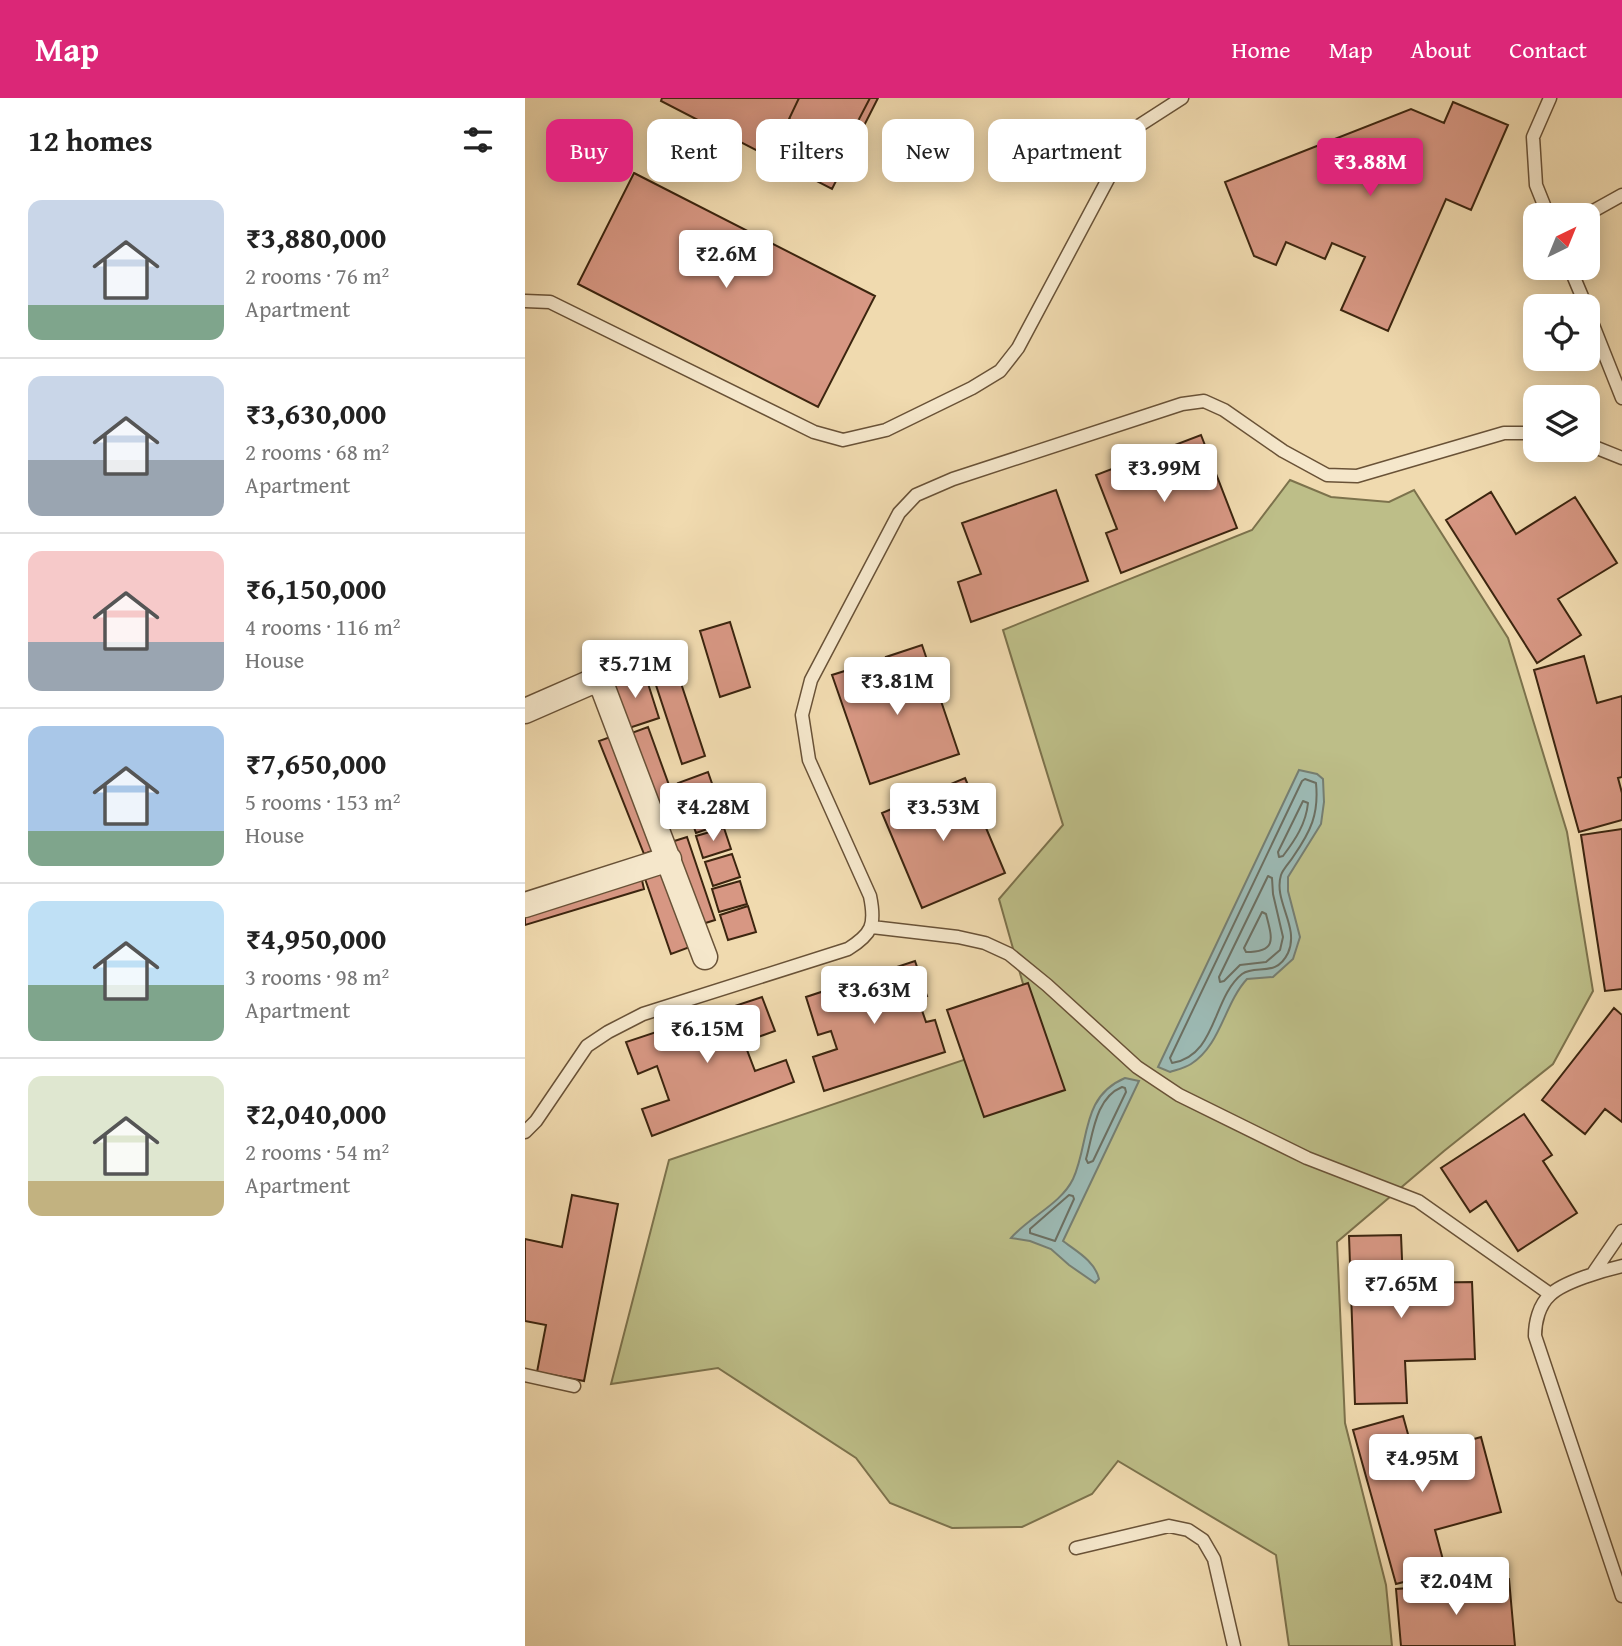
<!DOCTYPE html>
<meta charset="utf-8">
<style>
body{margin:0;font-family:"Gentium Book Plus",serif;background:#f2f2f2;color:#222;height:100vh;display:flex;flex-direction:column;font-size:26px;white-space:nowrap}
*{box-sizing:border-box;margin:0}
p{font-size:23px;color:#767676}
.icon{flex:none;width:38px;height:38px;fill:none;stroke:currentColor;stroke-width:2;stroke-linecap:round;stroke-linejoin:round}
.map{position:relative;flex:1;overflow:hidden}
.panel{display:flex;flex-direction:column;background:#fff;width:525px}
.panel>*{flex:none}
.guide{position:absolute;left:21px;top:21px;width:665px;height:63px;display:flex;gap:14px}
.needle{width:46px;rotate:43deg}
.buttons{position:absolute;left:998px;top:105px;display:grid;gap:14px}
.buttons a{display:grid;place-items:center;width:77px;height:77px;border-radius:14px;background:#fff;box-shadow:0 4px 18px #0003;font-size:35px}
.price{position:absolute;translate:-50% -60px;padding:0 16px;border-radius:7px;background:#fff;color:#222;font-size:23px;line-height:46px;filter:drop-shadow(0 2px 4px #0008)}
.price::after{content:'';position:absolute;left:50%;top:42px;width:21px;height:16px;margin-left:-10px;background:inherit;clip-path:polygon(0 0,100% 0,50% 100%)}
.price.on{background:#db2777;color:#fff}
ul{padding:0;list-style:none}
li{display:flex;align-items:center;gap:21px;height:175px;padding:0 28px}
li+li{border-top:2px solid #e0e0e0}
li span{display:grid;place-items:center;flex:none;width:196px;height:140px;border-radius:14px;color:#555}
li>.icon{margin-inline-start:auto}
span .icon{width:84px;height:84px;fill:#fffc;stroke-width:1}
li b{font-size:30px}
h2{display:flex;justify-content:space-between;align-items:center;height:84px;padding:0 28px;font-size:30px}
.tag{padding:0 24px;border-radius:14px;background:#fff;box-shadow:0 4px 18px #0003;font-size:24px;line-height:63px}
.tag.on{background:#db2777;color:#fff}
header{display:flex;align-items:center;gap:42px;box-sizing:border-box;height:98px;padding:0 35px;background:#db2777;color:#fff}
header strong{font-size:33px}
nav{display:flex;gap:38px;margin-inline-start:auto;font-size:24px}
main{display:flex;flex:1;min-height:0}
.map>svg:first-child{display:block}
.green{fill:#bdbe88;stroke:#7c724c;stroke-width:2}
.water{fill:#9cb9b3;stroke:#767e71;stroke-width:2}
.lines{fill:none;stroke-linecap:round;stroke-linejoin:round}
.shore{stroke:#6c6f61;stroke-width:2}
.building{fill:#d79783;stroke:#3c250f;stroke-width:2}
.lane-casing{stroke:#695237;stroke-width:15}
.street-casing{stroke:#695237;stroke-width:27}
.lane{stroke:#f5e7cb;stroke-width:12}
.street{stroke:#f5e7cb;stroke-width:24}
</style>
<header>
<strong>Map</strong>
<nav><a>Home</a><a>Map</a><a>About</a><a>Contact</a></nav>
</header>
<main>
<section class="panel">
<h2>12 homes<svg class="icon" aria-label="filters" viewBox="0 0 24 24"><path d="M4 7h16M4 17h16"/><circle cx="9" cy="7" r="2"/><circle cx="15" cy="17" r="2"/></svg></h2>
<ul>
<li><span style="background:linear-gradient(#c9d6e8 75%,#7fa58c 0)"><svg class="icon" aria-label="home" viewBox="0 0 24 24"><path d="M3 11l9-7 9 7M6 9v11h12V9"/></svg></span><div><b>₹3,880,000</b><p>2 rooms · 76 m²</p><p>Apartment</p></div></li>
<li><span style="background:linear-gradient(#c9d6e8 60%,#9aa5b1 0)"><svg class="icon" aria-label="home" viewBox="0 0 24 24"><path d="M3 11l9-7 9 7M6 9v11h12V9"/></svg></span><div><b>₹3,630,000</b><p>2 rooms · 68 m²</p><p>Apartment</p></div></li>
<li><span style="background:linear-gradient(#f6c9c9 65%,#9aa5b1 0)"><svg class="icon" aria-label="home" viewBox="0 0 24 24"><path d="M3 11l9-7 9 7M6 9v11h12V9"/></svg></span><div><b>₹6,150,000</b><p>4 rooms · 116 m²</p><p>House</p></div></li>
<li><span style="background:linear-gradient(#a9c7e8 75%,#7fa58c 0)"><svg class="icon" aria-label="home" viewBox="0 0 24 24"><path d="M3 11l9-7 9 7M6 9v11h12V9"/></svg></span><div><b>₹7,650,000</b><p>5 rooms · 153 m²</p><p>House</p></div></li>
<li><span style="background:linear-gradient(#bfe0f5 60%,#7fa58c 0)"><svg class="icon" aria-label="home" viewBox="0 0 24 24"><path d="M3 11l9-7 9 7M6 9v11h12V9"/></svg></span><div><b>₹4,950,000</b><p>3 rooms · 98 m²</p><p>Apartment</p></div></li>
<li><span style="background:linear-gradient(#dfe7d0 75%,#c2b280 0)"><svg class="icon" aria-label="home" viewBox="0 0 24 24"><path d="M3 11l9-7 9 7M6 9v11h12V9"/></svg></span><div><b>₹2,040,000</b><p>2 rooms · 54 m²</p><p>Apartment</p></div></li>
</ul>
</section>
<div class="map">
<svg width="1097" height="1548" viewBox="0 0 1097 1548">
<rect width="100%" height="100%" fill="#f0daaf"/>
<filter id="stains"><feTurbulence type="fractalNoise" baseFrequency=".00286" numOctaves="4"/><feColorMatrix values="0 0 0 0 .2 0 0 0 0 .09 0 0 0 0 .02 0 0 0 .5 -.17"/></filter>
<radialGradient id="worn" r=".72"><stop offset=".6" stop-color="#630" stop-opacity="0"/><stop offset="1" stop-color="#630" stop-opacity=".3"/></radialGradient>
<path class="green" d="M 765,382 L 806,399 L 864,404 L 889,392 L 983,540 L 1042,734 L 1068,893 L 1028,966 L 919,1053 L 812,1144 L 820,1325 L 861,1487 L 867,1548 L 764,1548 L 751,1457 L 593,1363 L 567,1396 L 497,1429 L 427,1430 L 365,1405 L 331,1360 L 193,1270 L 86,1286 L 144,1062 L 474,950 L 504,907 L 474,801 L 538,727 L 478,532 L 727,432 Z"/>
<path class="water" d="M 774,672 L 792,676 L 798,681 L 799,704 L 796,726 L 763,779 L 763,793 L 775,839 L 768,861 L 748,879 L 722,881 C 699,906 696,947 666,966 C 660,970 651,972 645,974 L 633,969 Z
M 600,980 L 614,983 L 538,1143 C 551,1153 570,1163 574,1181 L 570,1185 L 544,1167 L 526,1151 L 505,1143 L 486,1140 C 504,1119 536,1106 548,1081 C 565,1044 555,999 600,980 Z"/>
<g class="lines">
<path class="shore" d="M 780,681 L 791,685 C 794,716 786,733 768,759 C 765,764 758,771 756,777 C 748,803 775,829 763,855 C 751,880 731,866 717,876 C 687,900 692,958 647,965 L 645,960 L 777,683 Z
M 778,703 L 783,705 C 781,726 770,742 758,758 L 754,759 L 753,754 Z
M 743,778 L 747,780 L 748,796 L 758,839 L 755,852 L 741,864 L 715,867 L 699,883 L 695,884 L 694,879 Z
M 737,814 L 741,816 C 747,840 753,854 721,854 L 719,850 Z
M 597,989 L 600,990 L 601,994 L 568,1063 L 563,1065 L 561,1061 C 568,1037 570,1000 597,989 Z
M 544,1097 L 548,1098 L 549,1101 L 530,1143 L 505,1135 L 505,1131 Z"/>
</g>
<path class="building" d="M 137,0 L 274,0 L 264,21 L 319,50 L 345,0 L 353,0 L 307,91 L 136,3 Z
M 274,0 L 345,0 L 319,50 L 264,21 Z
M 928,4 L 983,27 L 946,112 L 921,101 L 863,233 L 816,212 L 840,159 L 807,145 L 800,161 L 761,144 L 751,167 L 729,158 L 700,84 L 886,11 L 919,25 Z
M 109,75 L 350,198 L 293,309 L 53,186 Z
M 676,337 L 712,430 L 596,475 L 581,435 L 592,431 L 571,377 Z
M 531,392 L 563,483 L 446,524 L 433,484 L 456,476 L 437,425 Z
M 966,394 L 991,436 L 1050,399 L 1092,465 L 1033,501 L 1056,537 L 1012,565 L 921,422 Z
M 205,524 L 225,589 L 195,599 L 175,533 Z
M 397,547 L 434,656 L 345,686 L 307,577 L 342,566 L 353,596 L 372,590 L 361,559 Z
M 1059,558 L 1072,605 L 1097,598 L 1097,679 L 1093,680 L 1097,695 L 1097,722 L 1054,734 L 1009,572 Z
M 149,564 L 180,658 L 157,666 L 126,572 Z
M 119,573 L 134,620 L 101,631 L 85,584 Z
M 123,629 L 153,712 L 131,720 L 101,637 Z
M 88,638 L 132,751 L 119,756 L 74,643 Z
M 183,674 L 191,697 L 161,708 L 153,685 Z
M 440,680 L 480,775 L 397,810 L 357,715 Z
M 189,703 L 197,726 L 171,735 L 163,712 Z
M 199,730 L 206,751 L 178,760 L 171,738 Z
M 1097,731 L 1097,891 L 1080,893 L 1056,737 Z
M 162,739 L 190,822 L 171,828 L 143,745 Z
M 207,756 L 215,779 L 188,788 L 180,764 Z
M 137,769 L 165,849 L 146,856 L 118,775 Z
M 116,778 L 119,791 L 0,827 L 0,813 Z
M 215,783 L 222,806 L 194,814 L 187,791 Z
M 223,808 L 231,834 L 203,842 L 195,817 Z
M 390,863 L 402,898 L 393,901 L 401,924 L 410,922 L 420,954 L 299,993 L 288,959 L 312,951 L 306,933 L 293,937 L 281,899 Z
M 503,885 L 540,992 L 459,1019 L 422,912 Z
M 237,899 L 250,933 L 219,944 L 230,973 L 261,962 L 269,984 L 127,1038 L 117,1011 L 144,1002 L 132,968 L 113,976 L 101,944 Z
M 1089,910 L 1097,917 L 1097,1024 L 1080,1011 L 1060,1036 L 1017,1002 Z
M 999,1016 L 1027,1057 L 1018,1063 L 1052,1115 L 993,1153 L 961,1103 L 945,1114 L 916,1070 Z
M 47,1097 L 93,1106 L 59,1283 L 12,1274 L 21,1227 L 0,1223 L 0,1141 L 37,1149 Z
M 876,1137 L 878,1185 L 947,1184 L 950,1261 L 880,1263 L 882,1305 L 830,1306 L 824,1138 Z
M 878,1318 L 889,1358 L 956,1339 L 976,1414 L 910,1432 L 921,1473 L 871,1486 L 828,1332 Z
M 984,1481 L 990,1548 L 876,1548 L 871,1491 L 925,1487 L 927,1503 L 953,1500 L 951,1484 Z"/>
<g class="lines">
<g class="lane-casing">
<path id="lane" d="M 1023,117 L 1011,87 L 1008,39 L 1025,0
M 1061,117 L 1097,97
M 1045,170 L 1061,208
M 0,203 L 25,204 L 289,334 L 318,342 L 361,332 L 447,290 L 475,273 L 493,250 L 606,38 L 615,27 L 657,0
M 1062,212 L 1097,300
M 1062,346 L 1097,360
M 347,829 L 433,839 L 460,845 L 484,856 L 522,887 L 612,969 L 654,997 L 782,1060 L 893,1103 L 1025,1196
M 0,1034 L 11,1023 L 62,948 L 83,934 L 118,916 L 323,851 C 347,836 351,827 345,798 L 284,662 L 277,617 L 286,582 L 374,415 L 391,397 L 428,381 L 657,306 L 679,303 L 699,312 L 758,353 L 802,377 L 832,378 L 979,335 L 1010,335
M 1097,1168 C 1079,1172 1038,1184 1025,1197 C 1014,1207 1010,1224 1010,1238 L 1097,1498
M 1069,1174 L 1097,1133
M 0,1277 L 49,1288
M 551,1450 L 644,1428 L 663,1432 L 678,1442 L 689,1461 L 709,1548"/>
</g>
<g class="street-casing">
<path id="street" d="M 0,613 L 64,585 L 70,584 L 78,590 L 180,859
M 0,807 L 144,761"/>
</g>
<use href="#lane" class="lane"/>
<use href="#street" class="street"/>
</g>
<rect width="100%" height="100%" filter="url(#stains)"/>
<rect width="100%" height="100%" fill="url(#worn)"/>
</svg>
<div class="buttons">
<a><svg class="needle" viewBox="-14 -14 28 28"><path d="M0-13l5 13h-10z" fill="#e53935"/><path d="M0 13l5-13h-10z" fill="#767676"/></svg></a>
<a><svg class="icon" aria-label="locate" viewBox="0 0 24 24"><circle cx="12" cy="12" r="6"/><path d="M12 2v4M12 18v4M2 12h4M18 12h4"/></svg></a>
<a><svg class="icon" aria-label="layers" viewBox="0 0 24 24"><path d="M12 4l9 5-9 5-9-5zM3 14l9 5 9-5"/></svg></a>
</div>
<b class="price on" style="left:845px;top:100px">₹3.88M</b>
<b class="price" style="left:201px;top:192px">₹2.6M</b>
<b class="price" style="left:639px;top:406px">₹3.99M</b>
<b class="price" style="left:110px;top:602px">₹5.71M</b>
<b class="price" style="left:372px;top:619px">₹3.81M</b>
<b class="price" style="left:188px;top:745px">₹4.28M</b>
<b class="price" style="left:418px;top:745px">₹3.53M</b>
<b class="price" style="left:349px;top:928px">₹3.63M</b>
<b class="price" style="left:182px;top:967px">₹6.15M</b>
<b class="price" style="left:876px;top:1222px">₹7.65M</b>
<b class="price" style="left:897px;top:1396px">₹4.95M</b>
<b class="price" style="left:931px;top:1519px">₹2.04M</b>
<div class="guide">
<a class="tag on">Buy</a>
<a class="tag">Rent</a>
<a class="tag">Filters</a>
<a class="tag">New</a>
<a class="tag">Apartment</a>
</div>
</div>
</main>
